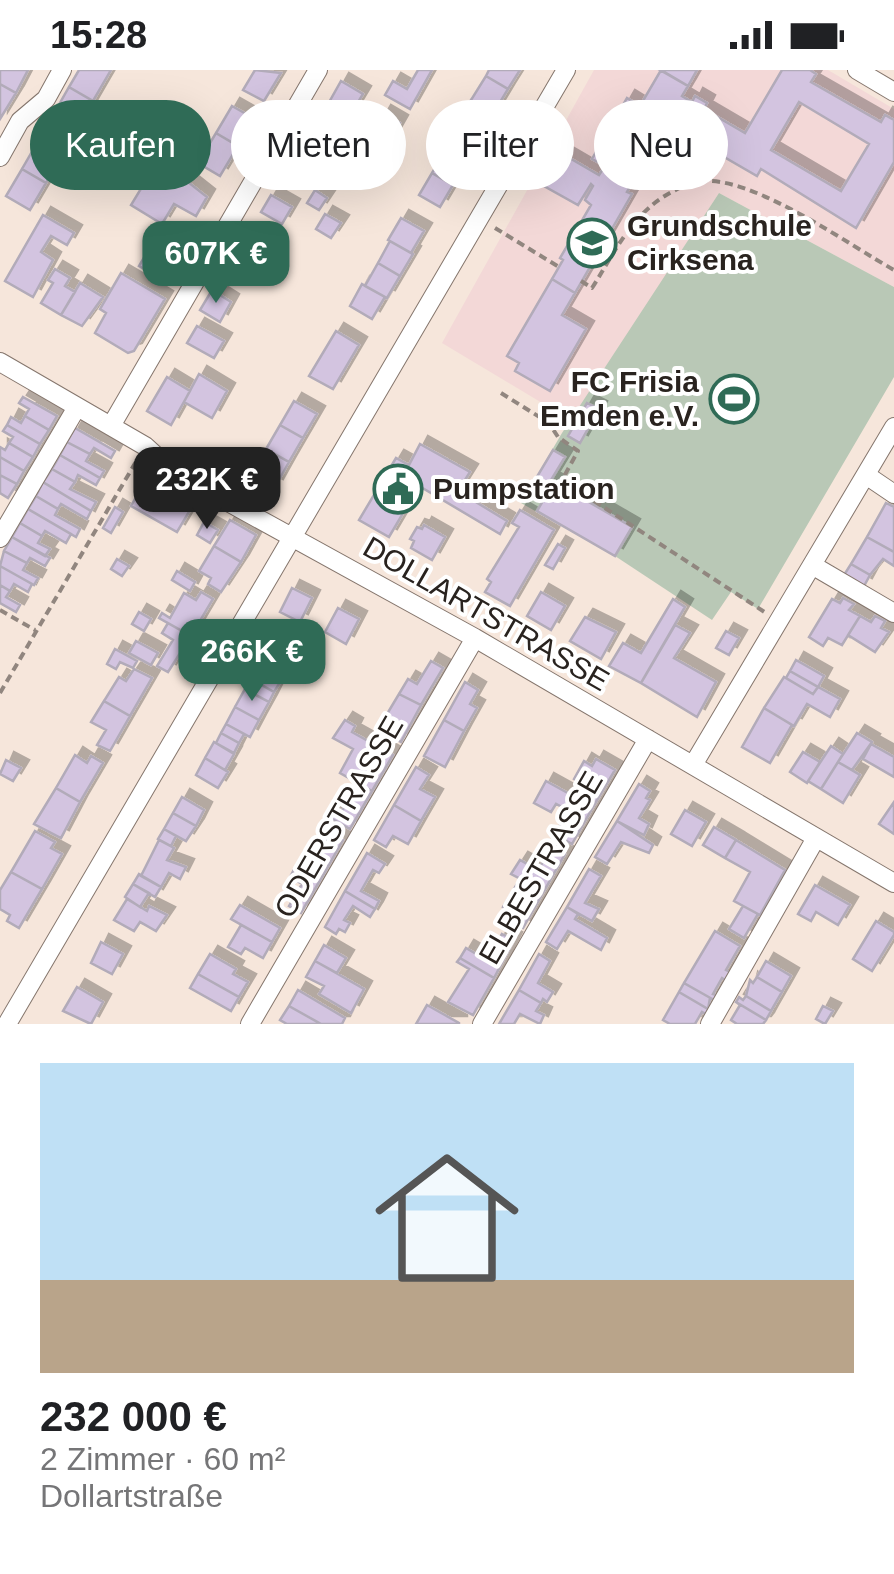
<!DOCTYPE html>
<html lang="de">
<meta charset="utf-8">
<style>
body{margin:0;font-family:Arial,sans-serif;background:#f2f2f2;color:#202124;height:100vh;display:flex;flex-direction:column;font-size:38px;white-space:nowrap}
*{box-sizing:border-box;margin:0}
p{font-size:32px;color:#757577}
.icon{flex:none;width:55px;height:55px;fill:none;stroke:currentColor;stroke-width:2;stroke-linecap:round;stroke-linejoin:round}
.map{position:relative;height:954px;overflow:hidden}
.drawer{display:flex;flex-direction:column;background:#fff;flex:1}
.drawer>*{flex:none}
.hud{position:absolute;left:30px;top:30px;width:835px;height:90px;display:flex;gap:20px}
.price{position:absolute;translate:-50% -85px;padding:0 22px;border-radius:20px;background:#2f6b56;color:#fff;font-size:32px;line-height:65px;filter:drop-shadow(0 2px 5px #0008)}
.price::after{content:'';position:absolute;left:50%;top:60px;width:30px;height:22px;margin-left:-15px;background:inherit;clip-path:polygon(0 0,100% 0,50% 100%)}
.price.current{background:#222;color:#fff}
ul{padding:0;list-style:none}
li{display:grid;align-content:center;gap:20px;height:530px;padding:0 40px}
li+li{border-top:2px solid #e0e0e0}
li span{display:grid;place-items:center;height:310px;border-radius:0px;color:#555}
li>.icon{margin-inline-start:auto}
span .icon{width:180px;height:180px;fill:#fffc;stroke-width:1}
li b{font-size:42px}
.chip{padding:0 35px;border-radius:45px;background:#fff;box-shadow:0 10px 40px #0002;font-size:35px;line-height:90px}
.chip.current{background:#2f6b56;color:#fff}
.status{display:flex;justify-content:space-between;align-items:center;height:70px;padding:0 50px;background:#fff;direction:ltr}
.status svg{height:28px;fill:currentColor}
.map>svg:first-child{display:block}
.education{fill:#f3d8d7}
.green{fill:#b9c8b6}
.building{fill:#d3c4e0;stroke:#b2abb9;stroke-width:2.5;fill-rule:evenodd;filter:url(#shadow)}
.lines{fill:none;stroke-linecap:round;stroke-linejoin:round}
.street-casing{stroke:#85766d;stroke-width:20}
.path{stroke:#91867f;stroke-width:4;stroke-dasharray:8 5;stroke-linecap:butt}
.street{stroke:#fff;stroke-width:18}
.labels{text-anchor:middle;stroke-width:8;stroke-linejoin:round;paint-order:stroke}
.poi-label{font-size:30px;font-weight:bold;fill:#29231f;stroke:#fff;text-anchor:start}
.street-label{font-size:30px;fill:#29231f;stroke:#fff}
</style>
<div class="status"><b>15:28</b><svg viewBox="0 0 49 12"><path d="M0 12V9h3v3zM5 12V6h3v6zM10 12V3h3v9zM15 12V0h3v12zM26 1h20v11H26zM47 4h2v5h-2z"/></svg></div>
<div class="map">
<svg width="894" height="954" viewBox="0 0 894 954">
<defs>
<filter id="shadow"><feDropShadow dx="8" dy="-8" stdDeviation="0" flood-color="#0004"/></filter>
</defs>
<rect width="100%" height="100%" fill="#f6e6db"/>
<path class="education" d="M 594,0 L 828,0 L 894,39 L 894,217 L 719,123 L 572,351 L 442,273 Z"/>
<path class="green" d="M 719,123 L 894,217 L 894,307 L 758,539 L 731,522 L 712,550 L 615,486 L 521,433 L 562,363 Z"/>
<path class="building" d="M 0,0 L 28,0 L 16,23 L 0,14 Z
M 79,0 L 111,0 L 93,31 L 69,17 Z
M 255,0 L 281,3 L 264,31 L 243,20 Z
M 418,0 L 432,0 L 410,39 L 385,25 L 393,11 L 407,19 Z
M 489,0 L 520,0 L 508,19 L 486,6 Z
M 660,0 L 697,0 L 688,16 Z
M 661,0 L 688,16 L 682,26 L 692,32 L 695,26 L 707,33 L 704,39 L 745,63 L 782,0 L 810,0 L 816,4 L 811,12 L 881,52 L 885,45 L 894,50 L 894,92 L 856,158 L 761,99 L 757,106 L 667,54 L 627,122 L 632,124 L 575,223 L 552,209 L 563,190 L 560,188 L 591,135 L 585,130 L 593,116 L 591,114 L 578,135 L 535,111 L 554,79 L 599,105 L 605,96 L 592,89 L 627,28 L 640,36 ZM 799,32 L 869,74 L 841,121 L 771,80 Z
M 486,6 L 508,19 L 493,44 L 471,30 Z
M 341,11 L 363,24 L 339,64 L 318,52 Z
M 0,14 L 16,23 L 0,49 Z
M 69,17 L 93,31 L 76,61 L 52,47 Z
M 471,30 L 493,44 L 479,68 L 456,55 Z
M 232,36 L 255,49 L 238,76 L 216,63 Z
M 383,43 L 400,53 L 392,67 L 375,57 Z
M 52,47 L 76,61 L 61,87 L 37,73 Z
M 216,63 L 238,76 L 220,106 L 198,93 Z
M 304,67 L 326,79 L 315,98 L 293,84 Z
M 37,73 L 61,87 L 46,113 L 22,99 Z
M 445,81 L 466,94 L 453,115 L 432,103 Z
M 293,84 L 315,98 L 304,117 L 281,103 Z
M 159,89 L 207,127 L 196,146 L 174,134 L 162,154 L 131,135 Z
M 22,99 L 46,113 L 30,140 L 6,126 Z
M 432,103 L 453,115 L 440,137 L 419,125 Z
M 315,120 L 327,128 L 319,140 L 307,133 Z
M 271,125 L 292,137 L 282,154 L 261,142 Z
M 325,144 L 341,153 L 331,168 L 316,159 Z
M 43,145 L 74,163 L 67,175 L 51,166 L 41,182 L 53,190 L 33,227 L 5,211 Z
M 401,148 L 424,161 L 411,183 L 388,170 Z
M 157,164 L 178,176 L 170,191 L 149,179 Z
M 245,164 L 275,181 L 266,198 L 235,181 Z
M 390,171 L 413,184 L 400,206 L 378,193 Z
M 149,179 L 170,191 L 160,208 L 139,196 Z
M 235,181 L 266,198 L 260,207 L 253,203 L 249,209 L 226,196 Z
M 378,193 L 400,206 L 387,228 L 365,216 Z
M 55,199 L 70,208 L 65,216 L 75,222 L 61,245 L 41,233 L 53,213 L 48,210 Z
M 121,203 L 165,229 L 134,281 L 128,283 L 95,263 L 106,243 L 100,239 Z
M 552,209 L 575,223 L 562,245 L 586,259 L 550,321 L 515,301 L 519,293 L 507,286 Z
M 80,213 L 103,227 L 82,256 L 61,245 Z
M 362,214 L 385,227 L 372,249 L 350,236 Z
M 212,220 L 231,232 L 220,252 L 200,240 Z
M 197,256 L 224,271 L 214,288 L 187,273 Z
M 336,261 L 359,275 L 333,319 L 309,306 Z
M 199,304 L 227,321 L 212,348 L 184,332 Z
M 167,307 L 190,321 L 171,355 L 147,341 Z
M 23,327 L 57,346 L 49,360 L 25,346 L 29,339 L 19,333 Z
M 294,331 L 317,344 L 303,368 L 280,355 Z
M 587,333 L 599,339 L 580,373 L 568,366 Z
M 25,346 L 49,360 L 40,374 L 7,355 L 11,347 L 21,353 Z
M 7,355 L 40,374 L 33,387 L 9,373 L 13,367 L 3,361 Z
M 280,355 L 303,368 L 289,392 L 266,379 Z
M 75,358 L 115,381 L 111,388 L 94,378 L 90,384 L 67,372 Z
M 67,372 L 90,384 L 86,391 L 104,401 L 100,408 L 60,385 Z
M 9,373 L 33,387 L 24,401 L 0,387 L 0,377 L 5,380 Z
M 420,374 L 470,402 L 458,421 L 507,451 L 500,464 L 419,416 L 389,467 L 359,450 L 396,388 L 409,395 Z
M 266,379 L 289,392 L 275,417 L 252,403 Z
M 553,380 L 565,387 L 551,410 L 632,457 L 615,486 L 537,441 L 547,424 L 532,415 Z
M 60,385 L 100,408 L 96,415 L 78,405 L 75,412 L 52,399 Z
M 0,387 L 24,401 L 17,414 L 0,405 Z
M 52,399 L 75,412 L 70,419 L 96,432 L 91,441 L 43,412 Z
M 0,405 L 17,414 L 8,428 L 0,423 Z
M 147,408 L 193,435 L 177,462 L 131,436 Z
M 43,412 L 91,441 L 87,449 L 61,434 L 58,439 L 36,426 Z
M 36,426 L 58,439 L 55,445 L 80,459 L 76,467 L 28,439 Z
M 886,433 L 894,437 L 894,482 L 867,467 Z
M 115,437 L 123,442 L 111,463 L 103,458 Z
M 28,439 L 71,464 L 66,473 L 45,461 L 42,466 L 20,453 Z
M 520,440 L 554,460 L 510,536 L 485,522 L 491,512 L 487,509 L 519,457 L 512,453 Z
M 230,450 L 256,465 L 241,492 L 214,476 Z
M 204,452 L 218,460 L 210,473 L 197,465 Z
M 20,453 L 42,466 L 38,473 L 50,479 L 45,486 L 12,467 Z
M 424,455 L 445,467 L 432,490 L 411,478 L 414,471 L 410,469 L 417,457 L 422,459 Z
M 12,467 L 50,488 L 45,496 L 30,488 L 27,493 L 4,481 Z
M 867,467 L 894,482 L 894,496 L 883,489 L 870,505 L 851,494 Z
M 558,474 L 565,478 L 553,499 L 545,495 Z
M 214,476 L 241,492 L 221,522 L 208,514 L 211,508 L 199,501 Z
M 4,481 L 27,493 L 23,500 L 38,508 L 34,515 L 0,496 Z
M 117,489 L 129,496 L 122,506 L 111,499 Z
M 851,494 L 870,505 L 864,516 L 844,505 Z
M 0,496 L 32,514 L 28,522 L 14,514 L 10,521 L 0,515 Z
M 177,501 L 195,512 L 190,521 L 172,510 Z
M 0,515 L 10,521 L 6,527 L 20,535 L 16,542 L 0,533 Z
M 292,518 L 312,528 L 300,552 L 280,542 Z
M 201,522 L 213,529 L 191,566 L 159,548 L 162,543 L 170,548 L 184,523 L 196,530 Z
M 541,522 L 565,536 L 551,560 L 527,546 Z
M 843,528 L 854,534 L 849,540 L 860,546 L 842,575 L 828,568 L 823,576 L 809,567 L 832,529 L 840,533 Z
M 673,529 L 685,537 L 641,613 L 609,596 L 623,573 L 641,583 Z
M 338,538 L 359,549 L 346,574 L 325,562 Z
M 139,542 L 151,549 L 144,561 L 132,554 Z
M 860,546 L 871,552 L 875,546 L 885,551 L 881,558 L 889,562 L 875,582 L 848,565 Z
M 585,547 L 616,562 L 601,589 L 570,571 Z
M 168,553 L 191,566 L 168,602 L 157,596 L 173,570 L 162,563 Z
M 675,555 L 690,563 L 674,588 L 716,612 L 697,647 L 641,613 Z
M 726,561 L 739,568 L 729,585 L 716,578 Z
M 277,567 L 300,579 L 290,597 L 267,584 Z
M 136,571 L 158,583 L 151,595 L 129,583 Z
M 115,579 L 137,591 L 133,598 L 120,592 L 116,599 L 107,594 Z
M 267,584 L 290,597 L 280,613 L 258,600 Z
M 796,590 L 824,606 L 818,617 L 790,601 Z
M 431,591 L 443,598 L 421,635 L 399,624 L 408,609 L 417,614 Z
M 134,599 L 152,608 L 130,646 L 104,631 L 119,607 L 126,611 Z
M 790,601 L 818,617 L 813,624 L 786,608 Z
M 257,603 L 279,614 L 274,622 L 253,610 Z
M 784,607 L 813,624 L 818,617 L 840,629 L 830,647 L 807,634 L 794,656 L 764,638 Z
M 253,610 L 274,622 L 269,632 L 248,621 Z
M 465,612 L 478,620 L 470,634 L 477,638 L 464,661 L 444,650 Z
M 245,619 L 269,632 L 259,650 L 235,637 Z
M 399,624 L 421,635 L 401,672 L 378,659 Z
M 104,631 L 130,646 L 110,681 L 97,675 L 106,660 L 91,652 Z
M 235,637 L 259,650 L 250,667 L 226,654 Z
M 764,638 L 792,655 L 770,693 L 742,677 Z
M 345,650 L 355,656 L 352,662 L 393,685 L 372,721 L 340,703 L 353,679 L 333,668 Z
M 444,650 L 464,661 L 445,697 L 424,686 Z
M 226,654 L 244,664 L 239,673 L 221,663 Z
M 221,663 L 239,673 L 234,683 L 216,673 Z
M 857,663 L 872,672 L 852,700 L 838,692 Z
M 214,672 L 234,684 L 225,700 L 205,688 Z
M 871,674 L 894,687 L 894,707 L 863,689 Z
M 831,676 L 843,684 L 821,719 L 808,711 Z
M 803,682 L 820,692 L 807,713 L 790,702 Z
M 75,685 L 87,693 L 91,686 L 103,693 L 80,732 L 56,718 Z
M 205,688 L 228,702 L 218,718 L 196,705 Z
M 596,689 L 615,700 L 593,737 L 572,726 L 580,713 L 574,709 L 584,691 L 592,696 Z
M 6,690 L 21,698 L 13,711 L 0,704 Z
M 838,692 L 860,705 L 843,733 L 821,719 Z
M 416,697 L 429,705 L 420,719 L 435,727 L 421,751 L 394,735 Z
M 546,711 L 593,737 L 572,774 L 555,764 L 568,740 L 556,734 L 551,742 L 534,733 Z
M 358,714 L 372,721 L 350,759 L 327,746 L 333,736 L 342,741 Z
M 639,714 L 650,721 L 646,728 L 650,730 L 639,748 L 649,754 L 644,765 L 617,751 Z
M 56,718 L 80,732 L 61,768 L 34,754 Z
M 182,727 L 204,740 L 196,756 L 173,743 Z
M 894,732 L 894,764 L 879,754 Z
M 394,735 L 421,751 L 408,774 L 393,766 L 386,777 L 374,770 Z
M 685,740 L 706,752 L 692,776 L 671,764 Z
M 173,743 L 196,756 L 186,771 L 164,759 Z
M 617,751 L 653,775 L 649,783 L 621,772 L 607,794 L 595,787 Z
M 714,757 L 736,770 L 725,788 L 703,775 Z
M 164,759 L 176,766 L 171,776 L 158,769 Z
M 35,761 L 55,772 L 51,778 L 62,784 L 42,819 L 11,802 Z
M 331,763 L 343,770 L 322,807 L 297,794 L 304,783 L 315,789 Z
M 159,770 L 174,778 L 167,790 L 186,797 L 180,809 L 169,803 L 161,817 L 141,806 Z
M 736,770 L 785,800 L 760,845 L 734,831 L 750,802 L 725,788 Z
M 552,777 L 565,784 L 544,821 L 511,804 L 520,790 L 538,800 Z
M 367,783 L 385,794 L 379,803 L 373,800 L 361,821 L 379,831 L 375,839 L 345,821 Z
M 297,794 L 322,807 L 301,843 L 289,836 L 302,814 L 290,807 Z
M 589,799 L 601,806 L 585,833 L 599,839 L 592,851 L 567,837 Z
M 11,802 L 42,819 L 19,858 L 7,851 L 10,845 L 0,839 L 0,820 Z
M 139,804 L 161,817 L 155,827 L 133,814 Z
M 520,809 L 544,821 L 523,858 L 511,851 L 515,844 L 503,837 Z
M 133,814 L 149,823 L 140,837 L 125,827 Z
M 815,815 L 850,835 L 838,855 L 816,842 L 811,851 L 798,844 Z
M 345,821 L 375,839 L 370,847 L 353,836 L 344,850 L 350,853 L 345,862 L 339,859 L 336,864 L 325,857 Z
M 127,829 L 147,841 L 149,836 L 167,845 L 156,861 L 140,852 L 134,861 L 114,850 Z
M 240,835 L 280,858 L 272,872 L 231,849 Z
M 743,836 L 758,844 L 744,868 L 729,859 Z
M 567,837 L 578,844 L 575,849 L 607,868 L 601,880 L 568,861 L 557,879 L 546,872 Z
M 876,851 L 894,862 L 894,865 L 872,901 L 853,889 Z
M 241,855 L 272,872 L 263,888 L 245,878 L 241,884 L 228,877 Z
M 715,861 L 740,876 L 726,900 L 730,902 L 725,910 L 722,908 L 713,924 L 716,925 L 714,930 L 684,913 Z
M 502,864 L 514,870 L 494,908 L 460,888 L 466,878 L 478,885 L 480,880 L 489,885 Z
M 101,872 L 123,884 L 112,904 L 91,893 Z
M 324,875 L 346,888 L 337,903 L 315,891 Z
M 210,884 L 236,899 L 233,904 L 248,912 L 239,927 L 198,904 Z
M 539,884 L 550,891 L 538,913 L 553,922 L 547,932 L 543,929 L 541,933 L 519,920 Z
M 460,888 L 494,908 L 473,945 L 448,932 L 469,899 L 457,892 Z
M 315,891 L 364,919 L 351,943 L 319,924 L 324,916 L 306,907 Z
M 766,891 L 791,906 L 782,922 L 757,907 Z
M 198,904 L 239,927 L 231,941 L 190,918 Z
M 757,907 L 782,922 L 771,941 L 746,926 L 750,910 L 753,913 Z
M 684,913 L 714,930 L 710,928 L 708,939 L 679,922 Z
M 77,917 L 103,932 L 91,954 L 63,941 Z
M 298,920 L 345,948 L 342,954 L 321,954 L 289,936 Z
M 519,920 L 541,933 L 536,941 L 544,945 L 540,954 L 520,944 L 514,954 L 499,954 Z
M 679,922 L 708,939 L 706,944 L 702,942 L 695,954 L 670,954 L 663,950 Z
M 746,926 L 771,941 L 766,950 L 736,932 L 739,927 L 743,930 Z
M 736,932 L 766,950 L 763,954 L 737,954 L 731,950 L 740,935 Z
M 427,935 L 459,953 L 459,954 L 416,954 Z
M 289,936 L 321,954 L 287,954 L 280,950 Z
M 823,936 L 833,941 L 825,954 L 816,949 Z"/>
<g class="lines">
<g class="street-casing">
<path id="street" d="M 857,0 L 894,22
M 0,87 L 20,51 L 46,29 L 62,0
M 0,292 L 145,376 L 167,396 L 190,411 L 475,568 L 894,813
M 111,356 L 318,0
M 866,405 L 894,424
M 0,468 L 77,337
M 812,495 L 894,543
M 693,695 L 894,357
M 7,954 L 566,0
M 250,954 L 475,568
M 482,954 L 648,669
M 710,954 L 816,768"/>
</g>
<path class="path" d="M 495,158 L 559,197
M 581,211 L 592,218 C 610,190 625,158 651,136 C 665,124 687,112 707,111 C 758,110 848,174 894,200
M 501,323 L 549,353 L 558,367 L 578,381 L 562,410 L 766,543
M 0,540 L 35,560
M 0,623 L 137,390"/>
<use href="#street" class="street"/>
</g>
<defs>
<g id="school-ring" transform="scale(2.5)"><circle r="9.5" fill="#fff" stroke="#2f6b56" stroke-width="1.5"/><path d="M0-5L7-2L0 1L-7-2ZM-4 1L0 2.5L4 1V4Q0 6-4 4Z" fill="#2f6b56"/></g>
<g id="stadium-ring" transform="scale(2.5)"><circle r="9.5" fill="#fff" stroke="#2f6b56" stroke-width="1.5"/><path d="M0-5a6.5 5 0 1 0 0 10a6.5 5 0 1 0 0-10ZM-3.5-1.8h7v3.6h-7Z" fill="#2f6b56"/></g>
<g id="civic-ring" transform="scale(2.5)"><circle r="9.5" fill="#fff" stroke="#2f6b56" stroke-width="1.5"/><path d="M-.6-6.5H3V-4.5H.6V-3L4-1V1h2V6H-6V1h2V-1L-.6-3ZM-1.2 2.5V6h2.4V2.5Z" fill="#2f6b56"/></g>
</defs>
<g fill-rule="evenodd">
<use href="#school-ring" x="592" y="173"/>
<use href="#stadium-ring" x="734" y="329"/>
<use href="#civic-ring" x="398" y="419"/>
</g>
<g class="labels">
<g class="poi-label">
<text x="627" y="166">Grundschule<tspan x="627" dy="34">Cirksena</tspan></text>
<text x="699" y="322" text-anchor="end">FC Frisia<tspan x="699" dy="34">Emden e.V.</tspan></text>
<text x="433" y="429">Pumpstation</text>
</g>
<g class="street-label">
<text transform="translate(486 544) rotate(30)" y="10">DOLLARTSTRASSE</text>
<text transform="translate(339 747) rotate(-60)" y="10">ODERSTRASSE</text>
<text transform="translate(541 798) rotate(-60)" y="10">ELBESTRASSE</text>
</g>
</g>
</svg>
<b class="price" style="left:216px;top:236px">607K €</b>
<b class="price current" style="left:207px;top:462px">232K €</b>
<b class="price" style="left:252px;top:634px">266K €</b>
<div class="hud">
<a class="chip current">Kaufen</a>
<a class="chip">Mieten</a>
<a class="chip">Filter</a>
<a class="chip">Neu</a>
</div>
</div>
<section class="drawer">
<ul>
<li><span style="background:linear-gradient(#bfe0f5 70%,#b9a48a 0)"><svg class="icon" aria-label="home" viewBox="0 0 24 24"><path d="M3 11l9-7 9 7M6 9v11h12V9"/></svg></span><div><b>232 000 €</b><p>2 Zimmer · 60 m²</p><p>Dollartstraße</p></div></li>
</ul>
</section>
